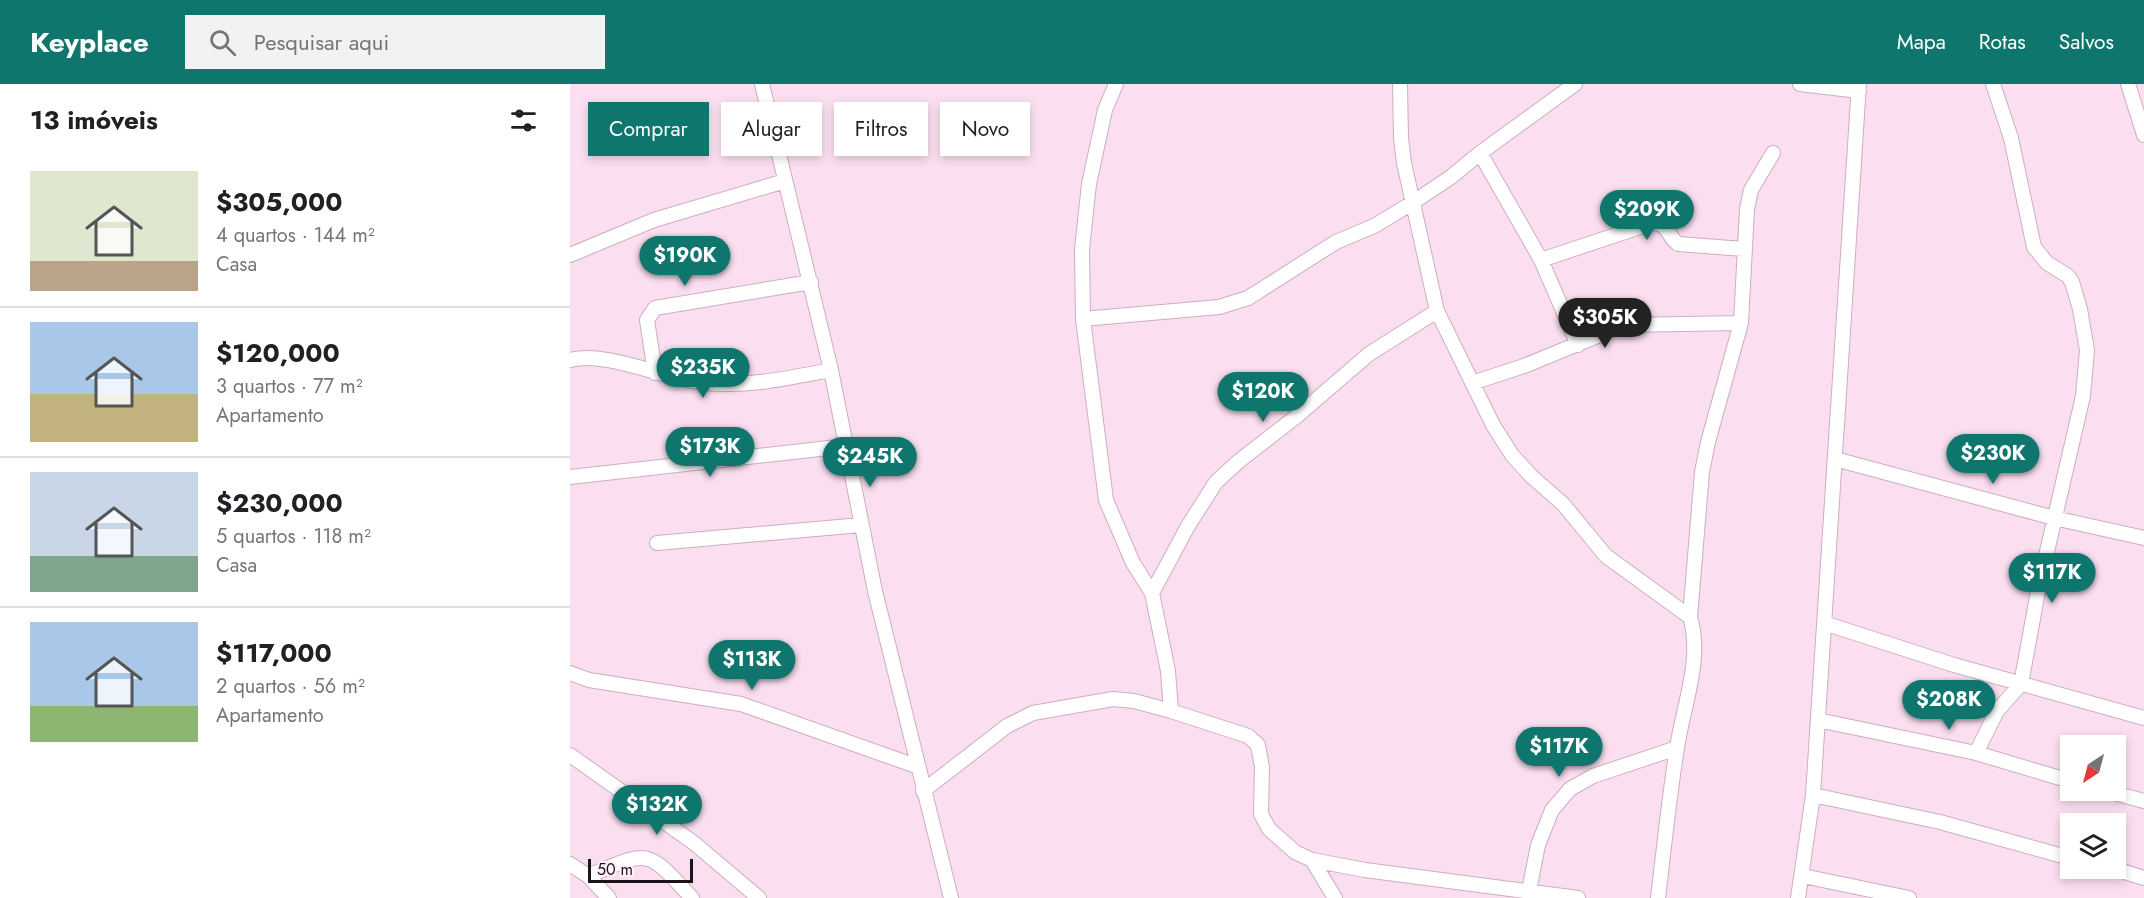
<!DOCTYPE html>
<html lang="pt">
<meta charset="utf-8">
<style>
body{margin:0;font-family:Jost,sans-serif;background:#f2f2f2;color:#202124;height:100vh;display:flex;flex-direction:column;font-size:22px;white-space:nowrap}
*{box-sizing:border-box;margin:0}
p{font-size:20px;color:#757577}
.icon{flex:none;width:33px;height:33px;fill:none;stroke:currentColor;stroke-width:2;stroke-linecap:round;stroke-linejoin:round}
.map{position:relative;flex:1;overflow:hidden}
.side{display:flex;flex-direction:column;background:#fff;width:570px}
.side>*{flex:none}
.top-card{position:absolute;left:18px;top:18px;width:570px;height:54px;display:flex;gap:12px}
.needle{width:39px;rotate:216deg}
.fabs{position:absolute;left:1490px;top:651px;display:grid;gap:12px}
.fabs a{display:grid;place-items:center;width:66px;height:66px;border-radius:0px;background:#fff;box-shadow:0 3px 9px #0003;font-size:30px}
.scale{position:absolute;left:18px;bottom:15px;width:105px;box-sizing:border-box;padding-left:6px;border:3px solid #1c1319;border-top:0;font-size:16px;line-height:21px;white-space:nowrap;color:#1c1319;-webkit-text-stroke:4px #fdf2f9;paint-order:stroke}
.price{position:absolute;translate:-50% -51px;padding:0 14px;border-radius:21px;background:#0f766e;color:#fff;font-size:20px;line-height:39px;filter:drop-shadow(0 2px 3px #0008)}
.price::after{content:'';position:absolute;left:50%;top:36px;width:18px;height:14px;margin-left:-9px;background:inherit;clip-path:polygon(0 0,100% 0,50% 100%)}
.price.current{background:#222;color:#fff}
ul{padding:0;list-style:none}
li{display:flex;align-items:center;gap:18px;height:150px;padding:0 30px}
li+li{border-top:2px solid #e0e0e0}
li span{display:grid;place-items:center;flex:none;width:168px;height:120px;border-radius:0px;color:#555}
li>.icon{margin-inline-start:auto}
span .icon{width:72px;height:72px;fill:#fffc;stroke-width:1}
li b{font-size:26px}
h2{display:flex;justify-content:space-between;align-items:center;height:72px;padding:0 30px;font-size:26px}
.chip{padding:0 21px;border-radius:0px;background:#fff;box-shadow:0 3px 9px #0003;font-size:21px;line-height:54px}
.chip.current{background:#0f766e;color:#fff}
header{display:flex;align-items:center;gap:36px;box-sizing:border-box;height:84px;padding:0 30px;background:#0f766e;color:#fff}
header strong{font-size:28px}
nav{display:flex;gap:33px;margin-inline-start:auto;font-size:21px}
.search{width:420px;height:54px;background:#f2f2f2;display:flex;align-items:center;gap:15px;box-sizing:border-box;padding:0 21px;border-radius:0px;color:#757577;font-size:22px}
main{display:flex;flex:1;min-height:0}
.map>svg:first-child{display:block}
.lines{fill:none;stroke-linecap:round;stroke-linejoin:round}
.minor-casing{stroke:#caafc1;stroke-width:16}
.minor{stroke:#fff;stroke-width:14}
</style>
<header>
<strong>Keyplace</strong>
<div class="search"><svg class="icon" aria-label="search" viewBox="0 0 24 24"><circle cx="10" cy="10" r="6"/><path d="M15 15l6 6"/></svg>Pesquisar aqui</div>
<nav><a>Mapa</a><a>Rotas</a><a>Salvos</a></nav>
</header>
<main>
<section class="side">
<h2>13 imóveis<svg class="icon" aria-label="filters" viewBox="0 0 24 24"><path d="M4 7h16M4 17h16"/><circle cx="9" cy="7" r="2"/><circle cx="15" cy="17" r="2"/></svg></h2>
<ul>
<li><span style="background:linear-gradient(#dfe7d0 75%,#b9a48a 0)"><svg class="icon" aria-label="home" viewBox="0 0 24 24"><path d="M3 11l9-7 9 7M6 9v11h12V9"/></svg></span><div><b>$305,000</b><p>4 quartos · 144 m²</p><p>Casa</p></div></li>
<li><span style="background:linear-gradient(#a9c7e8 60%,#c2b280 0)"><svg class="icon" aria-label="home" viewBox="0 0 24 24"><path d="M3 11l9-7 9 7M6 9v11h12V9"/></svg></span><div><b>$120,000</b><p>3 quartos · 77 m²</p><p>Apartamento</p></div></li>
<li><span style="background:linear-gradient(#c9d6e8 70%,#7fa58c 0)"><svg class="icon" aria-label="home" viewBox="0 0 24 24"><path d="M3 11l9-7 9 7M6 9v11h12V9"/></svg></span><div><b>$230,000</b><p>5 quartos · 118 m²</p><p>Casa</p></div></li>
<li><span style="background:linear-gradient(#a9c7e8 70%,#8fb573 0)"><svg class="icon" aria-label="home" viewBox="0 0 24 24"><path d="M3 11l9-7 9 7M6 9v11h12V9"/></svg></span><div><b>$117,000</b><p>2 quartos · 56 m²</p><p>Apartamento</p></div></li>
</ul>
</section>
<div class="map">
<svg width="1574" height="814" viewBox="0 0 1574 814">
<rect width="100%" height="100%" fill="#fbdff1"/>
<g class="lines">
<g class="minor-casing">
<path id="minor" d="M 192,0 L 261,286 L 305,507 L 381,814
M 546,0 L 535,26 L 519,100 L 512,165 L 513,235 L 536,416 L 563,479 L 582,509 L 598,587 L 601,627
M 830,0 L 831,54 L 834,79 L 867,227 L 923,341 L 942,371 L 961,392 L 993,420 L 1036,472 L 1120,533
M 1230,0 L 1289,7
M 1558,0 L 1574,51
M 910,69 L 971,176 L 1008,261
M 0,171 L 84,136 L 215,97
M 971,176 L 1082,139 C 1099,139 1097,152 1108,160 L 1174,165
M 513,235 L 649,223 L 678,214 L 766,158 L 806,141 L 842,119 L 881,93 L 910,69 L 1005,0
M 0,276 C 35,266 97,296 136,299 C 179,303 219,294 261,286
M 85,289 L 77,236 L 85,224 L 241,198
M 902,299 L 954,282 L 1054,241 L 1171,239
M 1265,375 L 1484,434 L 1574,454
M 0,393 L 276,362
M 87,459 L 291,441
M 582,509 L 618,442 L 646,398 L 669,377 L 727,332 L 799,270 L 867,227
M 1254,539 L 1384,581 L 1574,634
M 0,589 L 19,596 L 171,620 L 346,682
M 1248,636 L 1406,669 L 1500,697
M 1406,669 L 1427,627 L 1451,600 L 1469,502 L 1513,312 L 1517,266 L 1510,225 L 1502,198 L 1498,192 L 1477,179 L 1464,163 L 1441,54 L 1423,0
M 0,671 L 124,759 L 189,814
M 1533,706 L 1574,717
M 353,707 L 437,642 L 463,629 L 543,615 L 564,617 L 601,627 L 678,652 L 688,661 L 692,683 L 691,730 L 699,745 L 725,768 L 742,776 L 795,786 L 1008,814
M 1243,711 L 1370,738 L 1500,774
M 742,776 L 765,814
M 0,780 L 18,792 L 39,814
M 1542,784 L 1574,794
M 18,792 C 80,766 76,764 122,814
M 1233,792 L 1339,814
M 959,807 L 968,761 L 982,726 L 1000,705 L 1023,692 L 1107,664
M 1088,814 C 1094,764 1099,714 1107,664 C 1113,622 1133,575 1120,533 L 1132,388 L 1138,358 L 1171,239 L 1177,125 L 1181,106 L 1203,69
M 1228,814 L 1243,711 L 1289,0"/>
</g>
<use href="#minor" class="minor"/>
</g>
</svg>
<div class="fabs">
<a><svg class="needle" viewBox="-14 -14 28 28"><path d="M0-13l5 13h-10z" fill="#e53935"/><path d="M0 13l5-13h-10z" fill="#757577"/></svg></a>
<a><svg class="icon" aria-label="layers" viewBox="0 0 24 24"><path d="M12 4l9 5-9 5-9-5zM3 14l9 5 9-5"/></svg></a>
</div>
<div class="scale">50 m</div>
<b class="price" style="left:1077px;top:157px">$209K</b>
<b class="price" style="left:115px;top:203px">$190K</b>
<b class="price current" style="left:1035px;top:265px">$305K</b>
<b class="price" style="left:133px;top:315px">$235K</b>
<b class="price" style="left:693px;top:339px">$120K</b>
<b class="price" style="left:140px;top:394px">$173K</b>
<b class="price" style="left:1423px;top:401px">$230K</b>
<b class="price" style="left:300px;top:404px">$245K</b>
<b class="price" style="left:1482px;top:520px">$117K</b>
<b class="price" style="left:182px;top:607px">$113K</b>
<b class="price" style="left:1379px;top:647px">$208K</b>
<b class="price" style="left:989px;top:694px">$117K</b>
<b class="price" style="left:87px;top:752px">$132K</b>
<div class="top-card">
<a class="chip current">Comprar</a>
<a class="chip">Alugar</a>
<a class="chip">Filtros</a>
<a class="chip">Novo</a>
</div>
</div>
</main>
